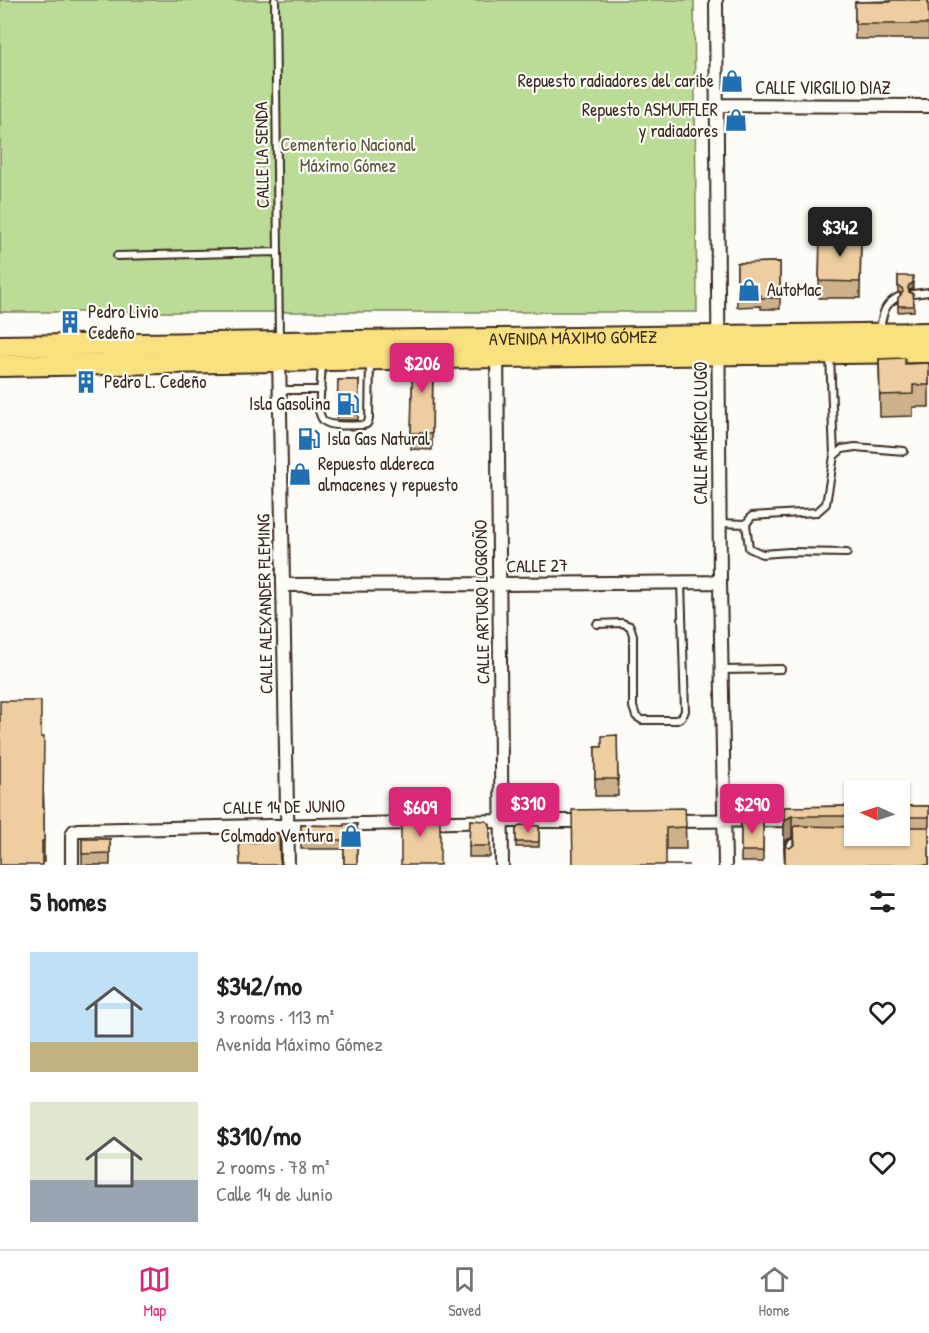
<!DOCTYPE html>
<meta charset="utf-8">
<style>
body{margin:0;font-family:"Patrick Hand",sans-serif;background:#f6f6f6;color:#202124;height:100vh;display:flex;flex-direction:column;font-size:22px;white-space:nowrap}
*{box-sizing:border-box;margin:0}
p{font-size:20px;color:#757577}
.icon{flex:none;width:33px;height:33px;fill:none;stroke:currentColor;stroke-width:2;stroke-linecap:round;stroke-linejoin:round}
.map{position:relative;height:865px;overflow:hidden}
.details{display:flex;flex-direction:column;background:#fff;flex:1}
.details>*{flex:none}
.needle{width:39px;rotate:273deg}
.controls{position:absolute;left:844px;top:780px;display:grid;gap:12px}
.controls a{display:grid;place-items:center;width:66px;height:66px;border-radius:0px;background:#fff;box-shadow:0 2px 4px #0004;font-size:30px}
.price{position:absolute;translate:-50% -51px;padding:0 14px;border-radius:6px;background:#db2777;color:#fff;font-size:20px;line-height:39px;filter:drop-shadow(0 2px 3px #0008)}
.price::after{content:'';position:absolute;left:50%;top:36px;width:18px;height:14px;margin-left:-9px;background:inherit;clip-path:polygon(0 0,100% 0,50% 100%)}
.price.on{background:#222;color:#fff}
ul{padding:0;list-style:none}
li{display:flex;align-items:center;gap:18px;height:150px;padding:0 30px}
li span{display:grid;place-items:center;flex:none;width:168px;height:120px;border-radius:0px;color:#555}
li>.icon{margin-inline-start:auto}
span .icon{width:72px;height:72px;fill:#fffc;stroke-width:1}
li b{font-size:26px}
h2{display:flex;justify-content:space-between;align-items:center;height:72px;padding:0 30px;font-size:26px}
.tab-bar{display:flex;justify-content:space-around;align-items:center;height:84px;border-top:2px solid #e0e0e0;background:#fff;font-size:16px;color:#757577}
.tab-bar a{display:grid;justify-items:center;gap:3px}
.tab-bar .on{color:#db2777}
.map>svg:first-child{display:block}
.green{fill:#bbdc96;stroke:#7b835a;stroke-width:1.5}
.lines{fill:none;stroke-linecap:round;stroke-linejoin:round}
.service-casing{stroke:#3b2a1e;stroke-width:10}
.minor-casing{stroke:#3b2a1e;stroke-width:16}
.primary-casing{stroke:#3b2a1e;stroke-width:24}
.service{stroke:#fdfcf7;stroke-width:6}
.minor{stroke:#fdfcf7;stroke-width:12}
.primary{stroke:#fae180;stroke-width:20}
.wall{fill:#cdb18a;stroke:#3b2a1e;stroke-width:1.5}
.shaded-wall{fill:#a79070;stroke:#3b2a1e;stroke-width:1.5}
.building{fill:#eecea0;stroke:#3b2a1e;stroke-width:1.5}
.labels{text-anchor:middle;stroke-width:4.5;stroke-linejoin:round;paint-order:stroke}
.poi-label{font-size:18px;fill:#3b2a1e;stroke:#fdfcf7;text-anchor:start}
.street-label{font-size:18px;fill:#3b2a1e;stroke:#fdfcf7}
.park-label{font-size:18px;fill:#5b563c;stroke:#fdfcf7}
</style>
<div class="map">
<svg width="929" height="865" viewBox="0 0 929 865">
<rect width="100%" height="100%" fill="#fdfcf7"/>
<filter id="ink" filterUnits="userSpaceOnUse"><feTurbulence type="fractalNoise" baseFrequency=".0167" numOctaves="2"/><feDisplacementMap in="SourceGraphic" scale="12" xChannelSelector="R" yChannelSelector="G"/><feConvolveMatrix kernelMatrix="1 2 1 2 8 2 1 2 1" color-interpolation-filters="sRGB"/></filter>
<g filter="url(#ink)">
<path class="green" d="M 0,0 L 694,0 L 697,312 L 0,312 Z"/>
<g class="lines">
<g class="service-casing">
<path id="service" d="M 275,0 L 279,338
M 117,256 L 278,252
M 913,294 L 929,292
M 879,331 C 884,314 882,306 898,297
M 830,355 L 834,456
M 322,364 L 319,411 C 320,414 321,418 323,420 C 330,428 354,425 364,425 L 367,424 L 369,419 L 370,361
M 280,390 L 321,390
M 720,523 L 746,524 L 752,516 L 817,512 L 826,504 L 834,456 L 842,449 L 855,447 L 904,451
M 746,524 L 749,548 L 762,554 L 789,552 L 847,553
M 597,624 L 622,623 L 630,626 L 633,635 L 633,707 L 636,716 L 642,720 L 677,720 L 682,717 L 685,711 L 681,583
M 722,670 L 781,669
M 789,865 L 788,848 L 792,843 L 799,843"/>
</g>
<g class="minor-casing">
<path id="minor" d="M 716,0 L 720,582 L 725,865
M 718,105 L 929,106
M 497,350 L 502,865
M 279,355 L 288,865
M 283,585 L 500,584 L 720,582
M 670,821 L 800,820
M 72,865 L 72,835 L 74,831 L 78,830 L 502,821 L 587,821"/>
</g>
<g class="primary-casing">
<g id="primary">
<path id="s1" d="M 0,346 L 929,333"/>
<path d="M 0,366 L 497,357 L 929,352"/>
</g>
</g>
<use href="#service" class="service"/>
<use href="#minor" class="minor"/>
<use href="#primary" class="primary"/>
</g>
<path class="wall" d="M 928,0 L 929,39 L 855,39 L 855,2 Z
M 820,234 L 861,234 L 860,298 L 819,298 Z
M 780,262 L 780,309 L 761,309 L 761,306 L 737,307 L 737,263 Z
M 898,276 L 913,289 L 909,291 L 913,294 L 914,311 L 898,312 L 898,298 L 902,294 L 898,292 Z
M 413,354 L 433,355 L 432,450 L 411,449 Z
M 879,359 L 905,364 L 929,363 L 929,407 L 913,407 L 913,416 L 880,417 Z
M 338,380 L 359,380 L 358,420 L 337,420 Z
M 617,735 L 618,796 L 595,796 L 595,747 L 602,747 Z
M 41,737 L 44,808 L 44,862 L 42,862 Z
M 855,806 L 855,836 L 900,836 L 900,806 L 929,806 L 929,865 L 790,848 L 793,845 L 793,838 L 788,839 L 784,844 L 784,807 Z
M 685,808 L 686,849 L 666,849 L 573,865 Z
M 763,819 L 763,862 L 741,862 L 741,823 Z
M 470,820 L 490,824 L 490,857 L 469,857 Z
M 357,824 L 357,865 L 344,865 L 344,849 L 301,849 L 301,825 L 344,826 Z
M 539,826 L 539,847 L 516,847 L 516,829 Z
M 82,839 L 110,839 L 110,865 L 82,865 Z"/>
<path class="shaded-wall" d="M 913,283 L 913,289 L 909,290 L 908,294 L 908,288 L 909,285 Z
M 792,816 L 792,838 L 788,839 L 784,844 L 784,822 L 788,818 Z"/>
<path class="building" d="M 890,0 L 928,0 L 929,24 L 855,24 L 855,2 L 890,2 Z
M 820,234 L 861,234 L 860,282 L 819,281 Z
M 780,262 L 780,298 L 761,298 L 761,295 L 737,295 L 737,263 Z
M 898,276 L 913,276 L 913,283 L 909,285 L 908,288 L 909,292 L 913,294 L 914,306 L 898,306 L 898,298 L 903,292 L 902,288 L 898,286 Z
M 413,354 L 433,355 L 432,433 L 411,433 Z
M 905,358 L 905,364 L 929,363 L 929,385 L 913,385 L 913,394 L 880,395 L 879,359 Z
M 338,380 L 359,380 L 358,414 L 337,414 Z
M 0,701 L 41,701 L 41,737 L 44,737 L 43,808 L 44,808 L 44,841 L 42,841 L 42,865 L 0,865 Z
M 617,735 L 618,779 L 595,779 L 595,747 L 602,747 L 602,736 Z
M 855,806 L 855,816 L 792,816 L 788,818 L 784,822 L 784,807 Z
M 900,806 L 929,806 L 929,817 L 900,817 Z
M 685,808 L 686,827 L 666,828 L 666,865 L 689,865 L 573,865 L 572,810 Z
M 401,812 L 440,812 L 440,865 L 401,865 Z
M 745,819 L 763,819 L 763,851 L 741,851 L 741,823 Z
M 470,820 L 486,821 L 490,824 L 490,846 L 469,846 Z
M 344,824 L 357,824 L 357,864 L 344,864 L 344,840 L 301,840 L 301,825 L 344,826 Z
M 520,825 L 539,826 L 539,842 L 516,842 L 516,829 Z
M 795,826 L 855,827 L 855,836 L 900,836 L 900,827 L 929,827 L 929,865 L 785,865 L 785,846 L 790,848 L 794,845 L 793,828 Z
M 260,834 L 279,834 L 280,865 L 240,865 L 239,843 L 261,842 Z
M 82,839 L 110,839 L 110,853 L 82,854 Z"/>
</g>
<defs>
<g id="shop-bare" transform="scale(1.8)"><path d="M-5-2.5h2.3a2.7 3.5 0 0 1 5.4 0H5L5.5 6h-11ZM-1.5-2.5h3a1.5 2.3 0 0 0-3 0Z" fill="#1f6fb2" stroke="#fdfcf7" stroke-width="2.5" paint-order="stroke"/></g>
<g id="building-bare" transform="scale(1.8)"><path d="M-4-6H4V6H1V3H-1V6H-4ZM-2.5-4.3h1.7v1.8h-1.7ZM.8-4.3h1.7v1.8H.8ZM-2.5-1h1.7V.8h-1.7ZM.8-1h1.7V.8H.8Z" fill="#1f6fb2" stroke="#fdfcf7" stroke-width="2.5" paint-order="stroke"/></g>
<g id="fuel-bare" transform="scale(1.8)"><path d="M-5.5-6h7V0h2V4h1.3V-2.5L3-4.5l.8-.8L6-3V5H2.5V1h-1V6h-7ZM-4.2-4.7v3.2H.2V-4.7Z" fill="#1f6fb2" stroke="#fdfcf7" stroke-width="2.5" paint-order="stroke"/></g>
</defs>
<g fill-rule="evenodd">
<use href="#shop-bare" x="732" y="81"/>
<use href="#shop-bare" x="736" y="120"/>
<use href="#shop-bare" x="749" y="290"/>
<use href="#building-bare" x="70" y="322"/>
<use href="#building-bare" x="86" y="382"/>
<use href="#fuel-bare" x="348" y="404"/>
<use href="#fuel-bare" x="309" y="439"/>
<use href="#shop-bare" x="300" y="474"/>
<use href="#shop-bare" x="351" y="836"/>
</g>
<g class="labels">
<g class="poi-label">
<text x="714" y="87" text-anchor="end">Repuesto radiadores del caribe</text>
<text x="718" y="116" text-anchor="end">Repuesto ASMUFFLER<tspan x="718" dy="21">y radiadores</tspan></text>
<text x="767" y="296">AutoMac</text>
<text x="88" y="318">Pedro Livio<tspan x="88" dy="21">Cedeño</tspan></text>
<text x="104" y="388">Pedro L. Cedeño</text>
<text x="330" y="410" text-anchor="end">Isla Gasolina</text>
<text x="327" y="445">Isla Gas Natural</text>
<text x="318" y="470">Repuesto aldereca<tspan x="318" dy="21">almacenes y repuesto</tspan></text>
<text x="333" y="842" text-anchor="end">Colmado Ventura</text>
</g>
<g class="street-label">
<text x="823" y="94">CALLE VIRGILIO DIAZ</text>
<text transform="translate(262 155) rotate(-91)" y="6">CALLE LA SENDA</text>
<text dy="6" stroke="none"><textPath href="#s1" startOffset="573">AVENIDA MÁXIMO GÓMEZ</textPath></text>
<text transform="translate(701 433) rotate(-90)" y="6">CALLE AMÉRICO LUGO</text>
<text transform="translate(537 566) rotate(-1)" y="6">CALLE 27</text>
<text transform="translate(482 602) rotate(-91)" y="6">CALLE ARTURO LOGROÑO</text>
<text transform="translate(265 604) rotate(-91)" y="6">CALLE ALEXANDER FLEMING</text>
<text transform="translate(284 807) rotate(-1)" y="6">CALLE 14 DE JUNIO</text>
</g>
<g class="park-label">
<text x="348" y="151">Cementerio Nacional<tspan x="348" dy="21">Máximo Gómez</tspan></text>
</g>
</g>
</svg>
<div class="controls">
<a><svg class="needle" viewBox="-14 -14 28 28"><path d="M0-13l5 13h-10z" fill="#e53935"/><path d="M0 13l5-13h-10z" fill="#757577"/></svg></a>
</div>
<b class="price on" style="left:840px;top:258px">$342</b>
<b class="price" style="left:422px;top:394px">$206</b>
<b class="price" style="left:528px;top:834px">$310</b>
<b class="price" style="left:752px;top:835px">$290</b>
<b class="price" style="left:420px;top:838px">$609</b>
</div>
<section class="details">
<h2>5 homes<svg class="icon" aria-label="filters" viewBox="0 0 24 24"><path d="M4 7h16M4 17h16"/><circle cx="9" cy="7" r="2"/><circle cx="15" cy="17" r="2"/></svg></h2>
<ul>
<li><span style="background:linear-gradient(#bfe0f5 75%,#c2b280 0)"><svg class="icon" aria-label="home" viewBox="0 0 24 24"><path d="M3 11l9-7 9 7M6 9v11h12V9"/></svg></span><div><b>$342/mo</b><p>3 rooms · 113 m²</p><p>Avenida Máximo Gómez</p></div><svg class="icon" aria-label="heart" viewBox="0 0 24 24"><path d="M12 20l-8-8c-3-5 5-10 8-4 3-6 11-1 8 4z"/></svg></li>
<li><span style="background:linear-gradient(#dfe7d0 65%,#9aa5b1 0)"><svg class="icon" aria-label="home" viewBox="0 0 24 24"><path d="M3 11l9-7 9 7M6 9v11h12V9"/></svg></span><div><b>$310/mo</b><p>2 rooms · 78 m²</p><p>Calle 14 de Junio</p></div><svg class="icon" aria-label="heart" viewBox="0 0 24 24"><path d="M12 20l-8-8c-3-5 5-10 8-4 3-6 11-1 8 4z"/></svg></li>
</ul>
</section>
<nav class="tab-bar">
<a class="on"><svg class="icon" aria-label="map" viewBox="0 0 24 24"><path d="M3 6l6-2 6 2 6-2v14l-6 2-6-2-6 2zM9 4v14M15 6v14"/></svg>Map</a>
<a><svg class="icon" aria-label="saved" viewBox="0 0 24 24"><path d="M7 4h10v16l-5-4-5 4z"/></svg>Saved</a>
<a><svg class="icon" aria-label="home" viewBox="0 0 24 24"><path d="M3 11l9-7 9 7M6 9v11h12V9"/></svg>Home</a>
</nav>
